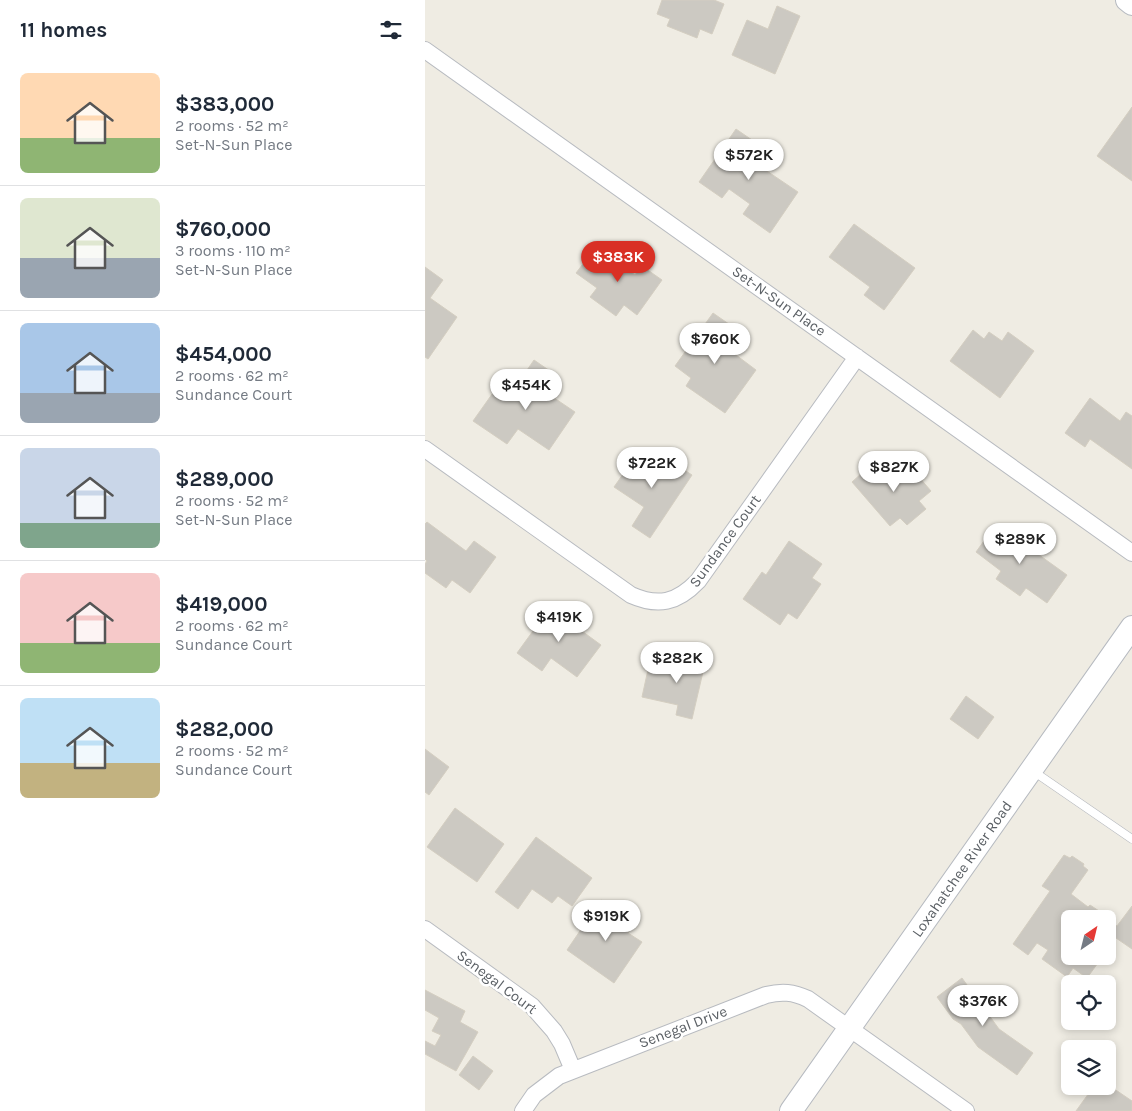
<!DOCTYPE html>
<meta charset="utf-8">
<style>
body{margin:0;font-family:Karla,sans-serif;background:#f2f2f3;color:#1f2937;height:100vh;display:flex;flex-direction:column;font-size:19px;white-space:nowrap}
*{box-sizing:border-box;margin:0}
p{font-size:16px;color:#747a83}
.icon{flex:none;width:28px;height:28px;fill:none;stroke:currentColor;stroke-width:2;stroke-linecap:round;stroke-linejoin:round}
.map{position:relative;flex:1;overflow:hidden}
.side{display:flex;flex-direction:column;background:#fff;width:425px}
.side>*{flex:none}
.needle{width:32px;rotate:35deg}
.buttons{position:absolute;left:636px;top:910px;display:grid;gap:10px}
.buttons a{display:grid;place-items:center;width:55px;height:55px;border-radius:8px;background:#fff;box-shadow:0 2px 8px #0003;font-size:25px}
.price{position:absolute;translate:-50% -42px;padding:0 11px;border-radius:18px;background:#fff;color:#222;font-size:16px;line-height:32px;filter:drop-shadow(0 1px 2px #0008)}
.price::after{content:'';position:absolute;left:50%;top:30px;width:15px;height:11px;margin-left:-8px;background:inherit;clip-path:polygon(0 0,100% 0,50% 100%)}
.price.current{background:#d93025;color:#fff}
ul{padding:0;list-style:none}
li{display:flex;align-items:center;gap:15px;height:125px;padding:0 20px}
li+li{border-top:1px solid #e0e1e3}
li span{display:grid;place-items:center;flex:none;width:140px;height:100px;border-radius:8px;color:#555}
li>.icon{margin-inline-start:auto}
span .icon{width:60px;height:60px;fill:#fffc;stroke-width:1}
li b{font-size:21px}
h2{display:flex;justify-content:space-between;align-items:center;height:60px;padding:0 20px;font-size:21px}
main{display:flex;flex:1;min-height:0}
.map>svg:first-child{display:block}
.building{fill:#ccc9c2;stroke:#d4cec1}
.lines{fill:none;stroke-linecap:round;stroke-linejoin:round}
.lane-casing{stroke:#b8bbc0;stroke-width:9}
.street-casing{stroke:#b8bbc0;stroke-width:18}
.secondary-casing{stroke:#b6bac0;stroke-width:24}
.lane{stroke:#fff;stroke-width:8}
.street{stroke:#fff;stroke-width:16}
.secondary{stroke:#fff;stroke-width:22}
.labels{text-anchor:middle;stroke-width:5;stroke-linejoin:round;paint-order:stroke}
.street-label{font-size:15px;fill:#5b6065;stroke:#fff}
</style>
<main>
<section class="side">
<h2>11 homes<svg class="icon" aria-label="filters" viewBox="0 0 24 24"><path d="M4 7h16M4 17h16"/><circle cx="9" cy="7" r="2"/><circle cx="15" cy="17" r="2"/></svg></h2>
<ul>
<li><span style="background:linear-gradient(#ffd9b3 65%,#8fb573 0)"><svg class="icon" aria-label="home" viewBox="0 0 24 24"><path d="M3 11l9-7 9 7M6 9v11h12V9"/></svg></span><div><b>$383,000</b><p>2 rooms · 52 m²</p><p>Set-N-Sun Place</p></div></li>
<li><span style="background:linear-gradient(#dfe7d0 60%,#9aa5b1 0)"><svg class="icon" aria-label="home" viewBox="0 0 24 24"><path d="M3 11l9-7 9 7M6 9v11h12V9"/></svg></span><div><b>$760,000</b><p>3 rooms · 110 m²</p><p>Set-N-Sun Place</p></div></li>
<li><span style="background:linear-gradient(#a9c7e8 70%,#9aa5b1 0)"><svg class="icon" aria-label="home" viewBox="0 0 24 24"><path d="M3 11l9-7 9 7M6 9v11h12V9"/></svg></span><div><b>$454,000</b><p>2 rooms · 62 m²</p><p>Sundance Court</p></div></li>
<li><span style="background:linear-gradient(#c9d6e8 75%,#7fa58c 0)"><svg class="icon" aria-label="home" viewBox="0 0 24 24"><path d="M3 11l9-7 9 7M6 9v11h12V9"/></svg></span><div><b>$289,000</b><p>2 rooms · 52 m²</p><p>Set-N-Sun Place</p></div></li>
<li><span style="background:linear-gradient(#f6c9c9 70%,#8fb573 0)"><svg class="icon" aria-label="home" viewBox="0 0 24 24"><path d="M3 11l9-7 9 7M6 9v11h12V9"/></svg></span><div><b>$419,000</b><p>2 rooms · 62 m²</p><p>Sundance Court</p></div></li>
<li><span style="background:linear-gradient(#bfe0f5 65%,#c2b280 0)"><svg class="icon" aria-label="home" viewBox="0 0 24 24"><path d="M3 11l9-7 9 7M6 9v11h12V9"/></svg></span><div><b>$282,000</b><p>2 rooms · 52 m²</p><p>Sundance Court</p></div></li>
</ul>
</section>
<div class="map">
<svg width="707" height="1111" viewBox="0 0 707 1111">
<rect width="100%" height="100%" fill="#efece3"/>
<path class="building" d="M 237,0 L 289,0 L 299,4 L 287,34 L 275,29 L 272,38 L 242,26 L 245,19 L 232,14 Z
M 352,6 L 375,16 L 350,74 L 307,55 L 322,20 L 343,29 Z
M 707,107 L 707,181 L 672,156 Z
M 311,129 L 343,151 L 333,165 L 373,192 L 345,233 L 318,214 L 325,204 L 304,189 L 297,198 L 274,182 Z
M 429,224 L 490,268 L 459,310 L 439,295 L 445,287 L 404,257 Z
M 171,247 L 210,275 L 217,266 L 237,280 L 212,315 L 199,305 L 191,316 L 165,297 L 172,288 L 151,273 Z
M 0,267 L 18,280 L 5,298 L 32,317 L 3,359 L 0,357 Z
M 288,313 L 311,329 L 299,346 L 331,370 L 300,413 L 261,386 L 266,378 L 250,366 Z
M 548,330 L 559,339 L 564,332 L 577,341 L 583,332 L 609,351 L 575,398 L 525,361 Z
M 109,360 L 125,371 L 113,387 L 150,412 L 124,450 L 93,429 L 82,444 L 48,421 L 70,390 L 82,399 Z
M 665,398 L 695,421 L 701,412 L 707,416 L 707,469 L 665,439 L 660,447 L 640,433 Z
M 215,450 L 235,464 L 239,457 L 267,475 L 225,538 L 207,526 L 219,507 L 189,487 Z
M 481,462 L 506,491 L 494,501 L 501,509 L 482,525 L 475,518 L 465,526 L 427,482 L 447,464 L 460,480 Z
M 2,522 L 41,551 L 49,541 L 71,557 L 45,593 L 27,580 L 21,588 L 0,573 L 0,564 L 2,561 L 0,559 L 0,524 Z
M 571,524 L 642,575 L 622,603 L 601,588 L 595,596 L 571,579 L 576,571 L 551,552 Z
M 364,541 L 397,564 L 387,578 L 396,584 L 372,619 L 363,613 L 355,625 L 318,599 L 337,572 L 341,575 Z
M 129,602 L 154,621 L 150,626 L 176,645 L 152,677 L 126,658 L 117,671 L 92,653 Z
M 251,652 L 281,659 L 267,719 L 251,715 L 253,705 L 217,697 L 224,665 L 247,670 Z
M 541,696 L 569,717 L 553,739 L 525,719 Z
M 0,749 L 24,767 L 4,795 L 0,792 Z
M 30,808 L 79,844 L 52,882 L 2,847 Z
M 111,837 L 167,878 L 147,906 L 133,896 L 127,903 L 107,889 L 93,909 L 70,892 Z
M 639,855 L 645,858 L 647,856 L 659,864 L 658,866 L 663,870 L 646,894 L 663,907 L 665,905 L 677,913 L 675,915 L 680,919 L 645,919 L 645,956 L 678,956 L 662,978 L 648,968 L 642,977 L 617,959 L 623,950 L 612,943 L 603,955 L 588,944 L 625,891 L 617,886 Z
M 176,900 L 210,924 L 203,933 L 217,942 L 189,983 L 142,950 Z
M 707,906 L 707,949 L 691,938 L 682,950 L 682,920 L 692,926 Z
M 537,978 L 574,1029 L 608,1053 L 592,1075 L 553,1047 L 536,1024 L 528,1019 L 512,997 Z
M 0,990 L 40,1011 L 35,1022 L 53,1032 L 31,1071 L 0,1054 L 0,1041 L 10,1046 L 16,1035 L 7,1031 L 14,1018 L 0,1010 Z
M 48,1056 L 68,1071 L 54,1090 L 34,1075 Z
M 682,1084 L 707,1101 L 707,1111 L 651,1111 L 669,1086 L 682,1086 Z"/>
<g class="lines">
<g class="lane-casing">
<path id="lane" d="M 608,771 L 707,839"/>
</g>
<g class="street-casing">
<path id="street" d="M 0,50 L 707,553
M 0,449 L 206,595 C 233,607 252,603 273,581 L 432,357
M 0,929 L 107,1006 L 129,1031 L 137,1044 L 148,1070
M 98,1111 L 109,1095 L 134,1076 L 341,995 C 357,991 368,992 383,999 L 541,1111"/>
</g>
<g class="secondary-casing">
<path id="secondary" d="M 702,0 L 707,4
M 366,1111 L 707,627"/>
</g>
<use href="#lane" class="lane"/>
<use href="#street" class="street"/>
<use href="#secondary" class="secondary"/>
</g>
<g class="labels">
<g class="street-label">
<text transform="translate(354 301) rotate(35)" y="5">Set-N-Sun Place</text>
<text transform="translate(300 541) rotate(-54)" y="5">Sundance Court</text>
<text transform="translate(537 869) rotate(-55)" y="5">Loxahatchee River Road</text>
<text transform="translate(72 982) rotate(37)" y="5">Senegal Court</text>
<text transform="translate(258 1027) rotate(-21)" y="5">Senegal Drive</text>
</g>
</g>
</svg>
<div class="buttons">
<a><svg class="needle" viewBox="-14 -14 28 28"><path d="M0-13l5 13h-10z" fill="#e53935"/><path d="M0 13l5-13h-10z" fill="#747a83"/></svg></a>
<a><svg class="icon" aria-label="locate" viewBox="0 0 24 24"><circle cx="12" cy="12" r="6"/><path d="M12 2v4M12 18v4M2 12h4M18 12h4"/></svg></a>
<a><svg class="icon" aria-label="layers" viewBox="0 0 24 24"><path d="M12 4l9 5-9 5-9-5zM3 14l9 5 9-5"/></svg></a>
</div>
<b class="price" style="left:324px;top:181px">$572K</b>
<b class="price current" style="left:193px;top:283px">$383K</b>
<b class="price" style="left:290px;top:365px">$760K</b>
<b class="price" style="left:101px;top:411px">$454K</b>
<b class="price" style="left:227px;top:489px">$722K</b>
<b class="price" style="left:469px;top:493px">$827K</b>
<b class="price" style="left:595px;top:565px">$289K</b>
<b class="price" style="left:134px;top:643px">$419K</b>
<b class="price" style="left:252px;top:684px">$282K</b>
<b class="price" style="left:181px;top:942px">$919K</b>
<b class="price" style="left:558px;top:1027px">$376K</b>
</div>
</main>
